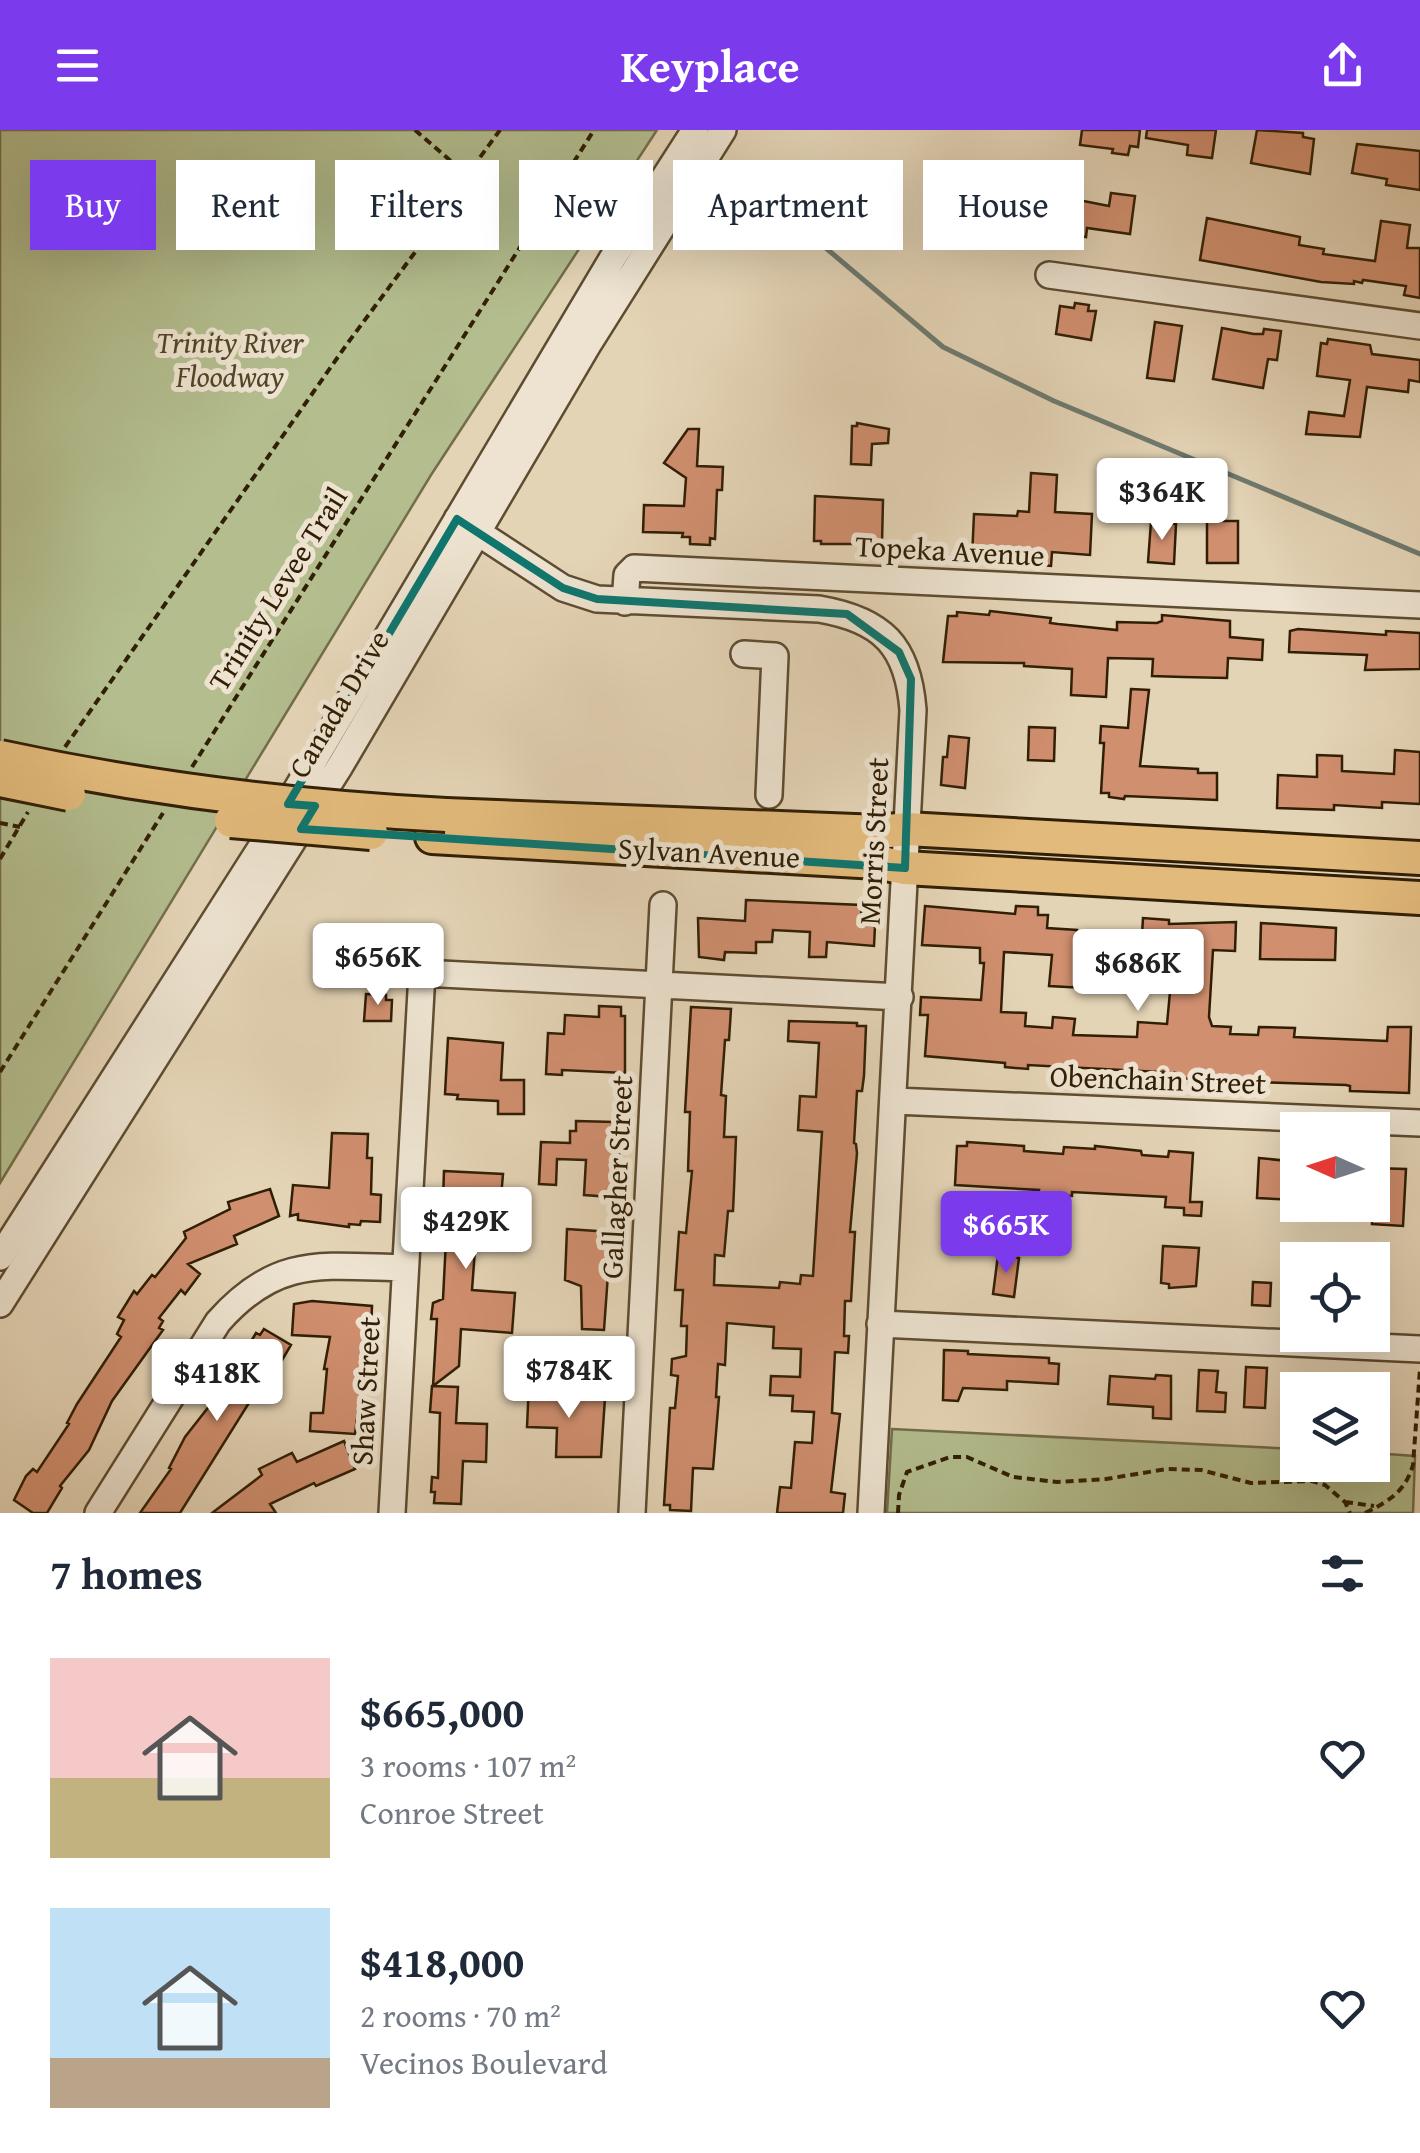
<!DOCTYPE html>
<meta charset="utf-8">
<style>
body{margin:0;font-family:"Gentium Book Plus",serif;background:#f6f6f7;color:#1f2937;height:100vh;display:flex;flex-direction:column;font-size:38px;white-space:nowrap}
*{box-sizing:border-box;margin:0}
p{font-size:32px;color:#747a83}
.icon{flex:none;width:55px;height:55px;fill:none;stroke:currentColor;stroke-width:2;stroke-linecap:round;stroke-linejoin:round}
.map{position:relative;height:1383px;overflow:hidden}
.panel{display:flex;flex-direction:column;background:#fff;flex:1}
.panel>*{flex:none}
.banner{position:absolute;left:30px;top:30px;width:1360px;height:90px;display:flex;gap:20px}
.needle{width:65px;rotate:273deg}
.tools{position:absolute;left:1280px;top:982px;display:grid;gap:20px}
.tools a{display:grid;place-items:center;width:110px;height:110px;border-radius:0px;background:#fff;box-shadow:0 10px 40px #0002;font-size:50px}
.price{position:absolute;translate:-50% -85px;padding:0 22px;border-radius:10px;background:#fff;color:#222;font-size:32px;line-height:65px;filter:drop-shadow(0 2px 5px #0008)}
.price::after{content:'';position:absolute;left:50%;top:60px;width:30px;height:22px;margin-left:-15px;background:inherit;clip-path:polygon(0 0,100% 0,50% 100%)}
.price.on{background:#7c3aed;color:#fff}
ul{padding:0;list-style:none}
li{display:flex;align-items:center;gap:30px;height:250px;padding:0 50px}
li span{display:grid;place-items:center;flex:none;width:280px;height:200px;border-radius:0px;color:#555}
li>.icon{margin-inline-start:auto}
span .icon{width:120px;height:120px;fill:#fffc;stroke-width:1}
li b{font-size:42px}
h2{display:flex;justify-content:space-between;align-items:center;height:120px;padding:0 50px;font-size:42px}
.tag{padding:0 35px;border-radius:0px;background:#fff;box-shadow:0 10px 40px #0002;font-size:35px;line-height:90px}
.tag.on{background:#7c3aed;color:#fff}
header{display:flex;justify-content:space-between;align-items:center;height:130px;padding:0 50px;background:#7c3aed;color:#fff;font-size:45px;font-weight:800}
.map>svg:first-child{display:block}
.green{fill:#b3bd8e;stroke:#726e4a;stroke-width:2.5}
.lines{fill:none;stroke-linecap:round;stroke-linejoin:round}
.stream{stroke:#6e7a6f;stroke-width:5}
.building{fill:#d08f6f;stroke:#311f05;stroke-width:2.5}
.minor-casing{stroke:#5e4c31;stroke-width:30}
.major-casing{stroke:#311f05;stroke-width:38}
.path{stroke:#311f05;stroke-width:4;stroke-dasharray:8 5;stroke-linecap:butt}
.minor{stroke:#ede3d0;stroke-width:25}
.major{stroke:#e2ba7b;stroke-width:32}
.major-bridge-casing{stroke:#311f05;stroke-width:38;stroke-linecap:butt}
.major-bridge{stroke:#e2ba7b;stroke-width:32}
.marked{fill:none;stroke:#0f766e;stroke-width:8;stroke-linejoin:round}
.labels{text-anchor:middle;stroke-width:10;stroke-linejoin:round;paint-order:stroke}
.park-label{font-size:30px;font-style:italic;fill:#524627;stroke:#ede3d0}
.street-label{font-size:30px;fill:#311f05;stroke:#ede3d0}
</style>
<header><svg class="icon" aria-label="menu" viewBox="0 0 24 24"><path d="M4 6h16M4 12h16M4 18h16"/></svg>Keyplace<svg class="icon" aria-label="share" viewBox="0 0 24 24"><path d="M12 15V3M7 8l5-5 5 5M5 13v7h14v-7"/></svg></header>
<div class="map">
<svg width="1420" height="1383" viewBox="0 0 1420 1383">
<rect width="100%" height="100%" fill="#e4d4b6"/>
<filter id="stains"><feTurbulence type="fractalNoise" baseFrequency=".002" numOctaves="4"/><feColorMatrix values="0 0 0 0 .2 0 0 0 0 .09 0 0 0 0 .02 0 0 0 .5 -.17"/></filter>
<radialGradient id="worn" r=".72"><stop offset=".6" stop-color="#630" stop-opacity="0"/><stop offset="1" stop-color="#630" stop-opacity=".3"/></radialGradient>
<path class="green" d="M 0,0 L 657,0 L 431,345 L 0,1053 Z
M 892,1299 L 1297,1319 L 1298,1335 L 1372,1335 L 1373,1323 L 1415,1326 L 1413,1383 L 887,1383 Z"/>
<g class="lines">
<path class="stream" d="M 763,65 L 943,217 L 1054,271 L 1420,424"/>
</g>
<path class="building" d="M 1082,0 L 1140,0 L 1138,17 L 1130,16 L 1128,25 L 1112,23 L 1113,19 L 1080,15 Z
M 1147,0 L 1216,0 L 1212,28 L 1187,25 L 1188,15 L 1146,8 Z
M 1257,0 L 1303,3 L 1303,7 L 1314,9 L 1310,44 L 1251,33 Z
M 1357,14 L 1420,21 L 1420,60 L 1386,55 L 1387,49 L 1352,43 Z
M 1111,63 L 1135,66 L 1130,104 L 1087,98 L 1086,107 L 1052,101 L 1058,66 L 1109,76 Z
M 1207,88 L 1300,107 L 1299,115 L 1324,119 L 1323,124 L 1375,131 L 1381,91 L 1410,95 L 1407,118 L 1420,118 L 1420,168 L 1404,165 L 1406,156 L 1363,150 L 1362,153 L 1354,151 L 1354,154 L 1321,152 L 1200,130 Z
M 1075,173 L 1089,175 L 1088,181 L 1096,181 L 1091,210 L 1056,204 L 1060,176 L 1074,178 Z
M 1155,192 L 1182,196 L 1174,251 L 1147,248 Z
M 1222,198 L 1254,204 L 1263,204 L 1264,199 L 1281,201 L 1277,230 L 1268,229 L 1263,258 L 1213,249 Z
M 1328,209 L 1370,215 L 1372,224 L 1420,230 L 1420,252 L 1409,250 L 1408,262 L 1367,257 L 1360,307 L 1306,304 L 1309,282 L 1344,286 L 1350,250 L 1317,246 L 1321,213 L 1327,214 Z
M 857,293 L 889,299 L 888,313 L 872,314 L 871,335 L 851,334 L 852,296 L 857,296 Z
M 688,299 L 699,299 L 697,336 L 723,337 L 722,360 L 717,360 L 715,409 L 710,408 L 710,415 L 690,414 L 690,407 L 682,407 L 683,403 L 643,402 L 644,375 L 684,376 L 686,348 L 664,333 Z
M 1031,343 L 1057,345 L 1055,382 L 1092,384 L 1090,425 L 1052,422 L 1051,436 L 972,428 L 974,384 L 1017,386 L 1018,381 L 1029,382 Z
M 815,366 L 883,370 L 882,414 L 821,414 L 821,411 L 814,411 Z
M 1207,391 L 1238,391 L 1238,433 L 1207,433 Z
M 1151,392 L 1176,394 L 1174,434 L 1148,432 Z
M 990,481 L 1051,488 L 1050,493 L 1058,494 L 1117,500 L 1117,492 L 1157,493 L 1162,491 L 1162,485 L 1230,491 L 1230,507 L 1263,510 L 1262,530 L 1228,528 L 1227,548 L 1183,547 L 1152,546 L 1153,529 L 1108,528 L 1106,567 L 1071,565 L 1072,539 L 1024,536 L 1024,533 L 943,532 L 948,486 L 957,486 L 957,482 L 989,485 Z
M 1298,499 L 1386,505 L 1386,501 L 1420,503 L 1420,539 L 1365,540 L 1367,525 L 1289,522 L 1290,501 Z
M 1131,559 L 1149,560 L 1140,636 L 1198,639 L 1198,643 L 1217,643 L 1217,670 L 1125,666 L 1124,669 L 1109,667 L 1109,663 L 1101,663 L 1104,613 L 1100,613 L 1101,596 L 1128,598 Z
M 1029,597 L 1055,598 L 1054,631 L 1028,630 Z
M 949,606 L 969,608 L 965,658 L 941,655 L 943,627 L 947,627 Z
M 1395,620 L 1420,622 L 1420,674 L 1382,672 L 1382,678 L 1334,675 L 1334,680 L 1277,678 L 1278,645 L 1317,647 L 1317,625 L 1342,626 L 1342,641 L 1394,644 Z
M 746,770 L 862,775 L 860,795 L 875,796 L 874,816 L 827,812 L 826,827 L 809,827 L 810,802 L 773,800 L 772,812 L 756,812 L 756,823 L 725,822 L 724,830 L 699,827 L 698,788 L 745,791 Z
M 925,776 L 1015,784 L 1016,776 L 1038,777 L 1038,785 L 1048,785 L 1047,798 L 1077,800 L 1075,829 L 1087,830 L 1085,858 L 1049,856 L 1052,825 L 1004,822 L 1001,882 L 1026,883 L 1025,896 L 1052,898 L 1053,887 L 1075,889 L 1073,905 L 1137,907 L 1138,892 L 1167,894 L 1173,830 L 1148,829 L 1149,823 L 1141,822 L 1143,788 L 1169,790 L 1169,794 L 1236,792 L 1235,821 L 1213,820 L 1209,887 L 1212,896 L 1231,897 L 1230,904 L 1258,905 L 1259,897 L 1295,898 L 1294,907 L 1387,911 L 1388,897 L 1411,897 L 1409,963 L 1350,961 L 1350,956 L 1346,955 L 1222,951 L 1178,948 L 1178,943 L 1028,935 L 1028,939 L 1005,937 L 1005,933 L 925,926 L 928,885 L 920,885 L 921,867 L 981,870 L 984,833 L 980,833 L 980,818 L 922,815 Z
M 1261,793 L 1336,798 L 1335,830 L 1260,829 Z
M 366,864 L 386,865 L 386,870 L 392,870 L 391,891 L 364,891 Z
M 599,876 L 621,877 L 621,886 L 625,886 L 625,943 L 562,940 L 562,945 L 546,944 L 548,903 L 564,904 L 565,885 L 599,887 Z
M 691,877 L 731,879 L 729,910 L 725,910 L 721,965 L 726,966 L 724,1007 L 736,1007 L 734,1059 L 733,1081 L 728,1081 L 724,1126 L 715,1125 L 714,1155 L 779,1158 L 780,1152 L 800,1154 L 801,1145 L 813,1146 L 822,1002 L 798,1000 L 800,966 L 816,967 L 819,913 L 788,911 L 789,891 L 857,893 L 857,896 L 866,896 L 864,946 L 862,961 L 857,961 L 854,1013 L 856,1014 L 857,1023 L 850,1102 L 855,1102 L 851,1171 L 845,1171 L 844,1206 L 849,1206 L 848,1223 L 835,1222 L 832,1283 L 840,1284 L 831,1362 L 845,1364 L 843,1383 L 777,1383 L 780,1357 L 791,1358 L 795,1312 L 812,1313 L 814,1282 L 792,1281 L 793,1266 L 770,1265 L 771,1246 L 800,1247 L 801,1219 L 773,1218 L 774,1197 L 727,1193 L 725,1235 L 718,1234 L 716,1267 L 719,1267 L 713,1339 L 693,1338 L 691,1381 L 670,1380 L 670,1375 L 664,1375 L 670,1278 L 675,1278 L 678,1246 L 671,1245 L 672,1229 L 686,1226 L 687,1196 L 681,1196 L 683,1160 L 675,1160 L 679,1102 L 686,1103 L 692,1041 L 688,1041 L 690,982 L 685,982 Z
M 448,908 L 503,913 L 501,950 L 524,950 L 524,984 L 498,984 L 498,971 L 457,969 L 458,965 L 445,964 Z
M 576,991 L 614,992 L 613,997 L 622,997 L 616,1064 L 611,1067 L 584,1065 L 586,1030 L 557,1029 L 556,1055 L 539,1054 L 541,1012 L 570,1013 L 570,1001 L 576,1001 Z
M 332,1003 L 368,1004 L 367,1028 L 372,1028 L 371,1064 L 381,1065 L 380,1092 L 361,1091 L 360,1095 L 349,1094 L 349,1097 L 298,1090 L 298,1084 L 290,1086 L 293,1055 L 329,1058 Z
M 967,1012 L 1024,1016 L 1024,1021 L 1063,1024 L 1064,1017 L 1095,1019 L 1095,1016 L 1141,1021 L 1142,1025 L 1168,1027 L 1169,1021 L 1193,1023 L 1190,1072 L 1202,1072 L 1201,1086 L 1184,1085 L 1184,1078 L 1165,1077 L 1166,1067 L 1072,1062 L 1072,1066 L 1038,1064 L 1039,1060 L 955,1055 L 957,1016 L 967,1016 Z
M 1259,1028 L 1298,1032 L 1298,1070 L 1257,1068 Z
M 1372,1038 L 1406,1039 L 1403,1096 L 1372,1094 Z
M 444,1041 L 503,1044 L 501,1068 L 479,1066 L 472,1160 L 515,1163 L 512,1203 L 461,1199 L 459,1236 L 433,1256 L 437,1189 L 431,1189 L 433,1173 L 443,1169 L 446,1110 L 446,1098 L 442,1098 Z
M 270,1059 L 279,1086 L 234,1106 L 237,1114 L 188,1134 L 200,1144 L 185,1164 L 181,1160 L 159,1188 L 163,1191 L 159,1198 L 163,1200 L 112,1271 L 89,1320 L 60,1356 L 62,1358 L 47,1383 L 33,1383 L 14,1370 L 26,1346 L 33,1339 L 37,1342 L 69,1294 L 67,1293 L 77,1274 L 121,1207 L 117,1204 L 124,1190 L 118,1187 L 134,1161 L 137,1164 L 152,1145 L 155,1147 L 164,1136 L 186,1108 L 184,1102 L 230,1079 L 228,1072 Z
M 567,1099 L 611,1102 L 604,1200 L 582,1199 L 581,1156 L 565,1150 Z
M 1163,1116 L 1199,1118 L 1196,1156 L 1169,1158 L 1169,1154 L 1161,1153 Z
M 998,1125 L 1019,1128 L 1014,1167 L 993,1164 Z
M 1253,1152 L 1271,1153 L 1270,1176 L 1252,1175 Z
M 312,1171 L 372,1176 L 370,1226 L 365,1226 L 355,1304 L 310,1301 L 311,1283 L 323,1283 L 327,1239 L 324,1239 L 330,1207 L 292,1205 L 294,1174 Z
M 264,1199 L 291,1215 L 272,1247 L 267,1244 L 180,1383 L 140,1383 L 171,1339 L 169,1338 L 185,1307 L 214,1270 L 211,1268 L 219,1256 L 221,1257 L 229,1249 L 256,1203 L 260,1205 Z
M 944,1220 L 968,1221 L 968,1224 L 1049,1228 L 1049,1233 L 1059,1234 L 1058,1254 L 1007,1251 L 1007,1260 L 963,1258 L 958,1271 L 943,1270 Z
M 1246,1237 L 1267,1238 L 1265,1278 L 1244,1277 Z
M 1199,1240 L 1218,1241 L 1216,1262 L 1226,1263 L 1225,1282 L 1197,1281 Z
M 1156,1245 L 1171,1246 L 1171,1289 L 1153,1288 L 1153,1277 L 1108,1274 L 1110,1246 L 1155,1249 Z
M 529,1253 L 547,1254 L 547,1264 L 605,1268 L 601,1327 L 556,1327 L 557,1298 L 527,1297 Z
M 432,1256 L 458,1257 L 456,1293 L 487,1294 L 486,1332 L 463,1331 L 461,1374 L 434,1373 L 435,1362 L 431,1362 L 432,1347 L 438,1348 L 440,1283 L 430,1282 Z
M 344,1311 L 355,1339 L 316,1356 L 314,1353 L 270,1374 L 276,1383 L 212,1383 L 262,1345 L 259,1339 L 292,1323 L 297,1332 Z"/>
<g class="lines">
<g class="minor-casing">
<path id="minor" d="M 1049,145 L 1420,196
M 457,389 L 563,458 L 597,469 L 819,479 C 883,490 908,516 913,580 L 871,1383
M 625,472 L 627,445 L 634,438 L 1420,475
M 744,524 L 775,526 L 769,665
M 894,971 L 1420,993
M 0,1127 L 276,694 L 612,129 L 695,0
M 0,1174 L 340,636 L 589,213 L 723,0
M 880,1194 L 1420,1219
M 98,1383 L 218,1192 C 277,1125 322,1136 404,1138
M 392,1383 L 422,843 L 900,867
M 632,1383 L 663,775"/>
</g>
<g class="major-casing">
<path id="major" d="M 446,685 L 880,702 L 907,699 L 1420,728
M 432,707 L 877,732 L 905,738 L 1420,768"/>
</g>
<path class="path" d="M 415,0 L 467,45 L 500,0
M 65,617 L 347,214 L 436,94 L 467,45
M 192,637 L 594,0
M 0,693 L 20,697
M 0,729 L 28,682
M 0,942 L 163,683
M 1345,1372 L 1374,1376
M 898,1383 L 899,1365 L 907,1342 L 950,1327 L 967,1327 L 1013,1347 L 1057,1352 L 1106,1349 L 1167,1339 L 1201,1340 L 1251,1353 L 1312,1351 L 1325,1355 L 1345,1372 L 1350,1383
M 1365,1383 C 1389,1371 1405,1362 1413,1335 L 1420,1239"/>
<use href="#minor" class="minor"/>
<use href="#major" class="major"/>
<g class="major-bridge-casing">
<path id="major-bridge" d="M 0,627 C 148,659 295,677 446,685
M 0,650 L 69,664
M 231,691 L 371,703"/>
</g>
<use href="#major-bridge" class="major-bridge"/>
</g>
<path class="marked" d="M 457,389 L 563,458 L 597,469 L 847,484 L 899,522 L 911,549 L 905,738 L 301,699 L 315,676 L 288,674 Z"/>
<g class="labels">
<g class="park-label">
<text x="230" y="223">Trinity River<tspan x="230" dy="34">Floodway</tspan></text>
</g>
<g class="street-label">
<text transform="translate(950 421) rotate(3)" y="10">Topeka Avenue</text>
<text transform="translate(278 459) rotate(-58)" y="10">Trinity Levee Trail</text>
<text transform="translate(339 574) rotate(-59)" y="10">Canada Drive</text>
<text transform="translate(874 711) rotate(-87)" y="10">Morris Street</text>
<text transform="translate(709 723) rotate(3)" y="10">Sylvan Avenue</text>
<text transform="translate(1158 950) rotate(2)" y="10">Obenchain Street</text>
<text transform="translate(617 1047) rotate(-87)" y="10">Gallagher Street</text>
<text transform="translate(366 1261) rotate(-87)" y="10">Shaw Street</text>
</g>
</g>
<rect width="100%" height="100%" filter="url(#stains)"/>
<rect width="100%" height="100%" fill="url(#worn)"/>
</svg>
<div class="tools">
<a><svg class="needle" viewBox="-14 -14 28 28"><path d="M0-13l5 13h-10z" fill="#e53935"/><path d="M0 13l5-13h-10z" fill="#747a83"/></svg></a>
<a><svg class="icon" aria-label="locate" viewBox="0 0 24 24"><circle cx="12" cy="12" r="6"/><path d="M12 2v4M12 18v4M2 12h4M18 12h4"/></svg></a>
<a><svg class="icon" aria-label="layers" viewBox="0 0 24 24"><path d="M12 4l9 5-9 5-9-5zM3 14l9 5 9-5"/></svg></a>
</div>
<b class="price" style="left:1162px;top:413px">$364K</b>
<b class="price" style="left:378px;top:878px">$656K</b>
<b class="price" style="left:1138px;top:884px">$686K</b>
<b class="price" style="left:466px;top:1142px">$429K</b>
<b class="price on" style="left:1006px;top:1146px">$665K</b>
<b class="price" style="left:569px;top:1291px">$784K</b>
<b class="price" style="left:217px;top:1294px">$418K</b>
<div class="banner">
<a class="tag on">Buy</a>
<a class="tag">Rent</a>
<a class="tag">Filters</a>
<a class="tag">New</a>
<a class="tag">Apartment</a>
<a class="tag">House</a>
</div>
</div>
<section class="panel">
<h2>7 homes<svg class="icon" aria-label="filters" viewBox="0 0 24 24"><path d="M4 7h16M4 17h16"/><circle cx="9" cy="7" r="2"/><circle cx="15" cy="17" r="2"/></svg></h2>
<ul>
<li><span style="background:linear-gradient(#f6c9c9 60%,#c2b280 0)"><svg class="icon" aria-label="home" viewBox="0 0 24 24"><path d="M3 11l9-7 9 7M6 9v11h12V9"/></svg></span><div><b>$665,000</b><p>3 rooms · 107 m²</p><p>Conroe Street</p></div><svg class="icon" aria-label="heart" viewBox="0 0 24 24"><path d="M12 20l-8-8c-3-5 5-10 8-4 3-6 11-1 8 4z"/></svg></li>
<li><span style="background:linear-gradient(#bfe0f5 75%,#b9a48a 0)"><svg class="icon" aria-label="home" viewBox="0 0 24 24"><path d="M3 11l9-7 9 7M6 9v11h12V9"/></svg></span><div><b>$418,000</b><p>2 rooms · 70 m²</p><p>Vecinos Boulevard</p></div><svg class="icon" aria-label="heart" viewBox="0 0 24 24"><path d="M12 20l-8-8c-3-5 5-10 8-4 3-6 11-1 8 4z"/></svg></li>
</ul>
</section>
